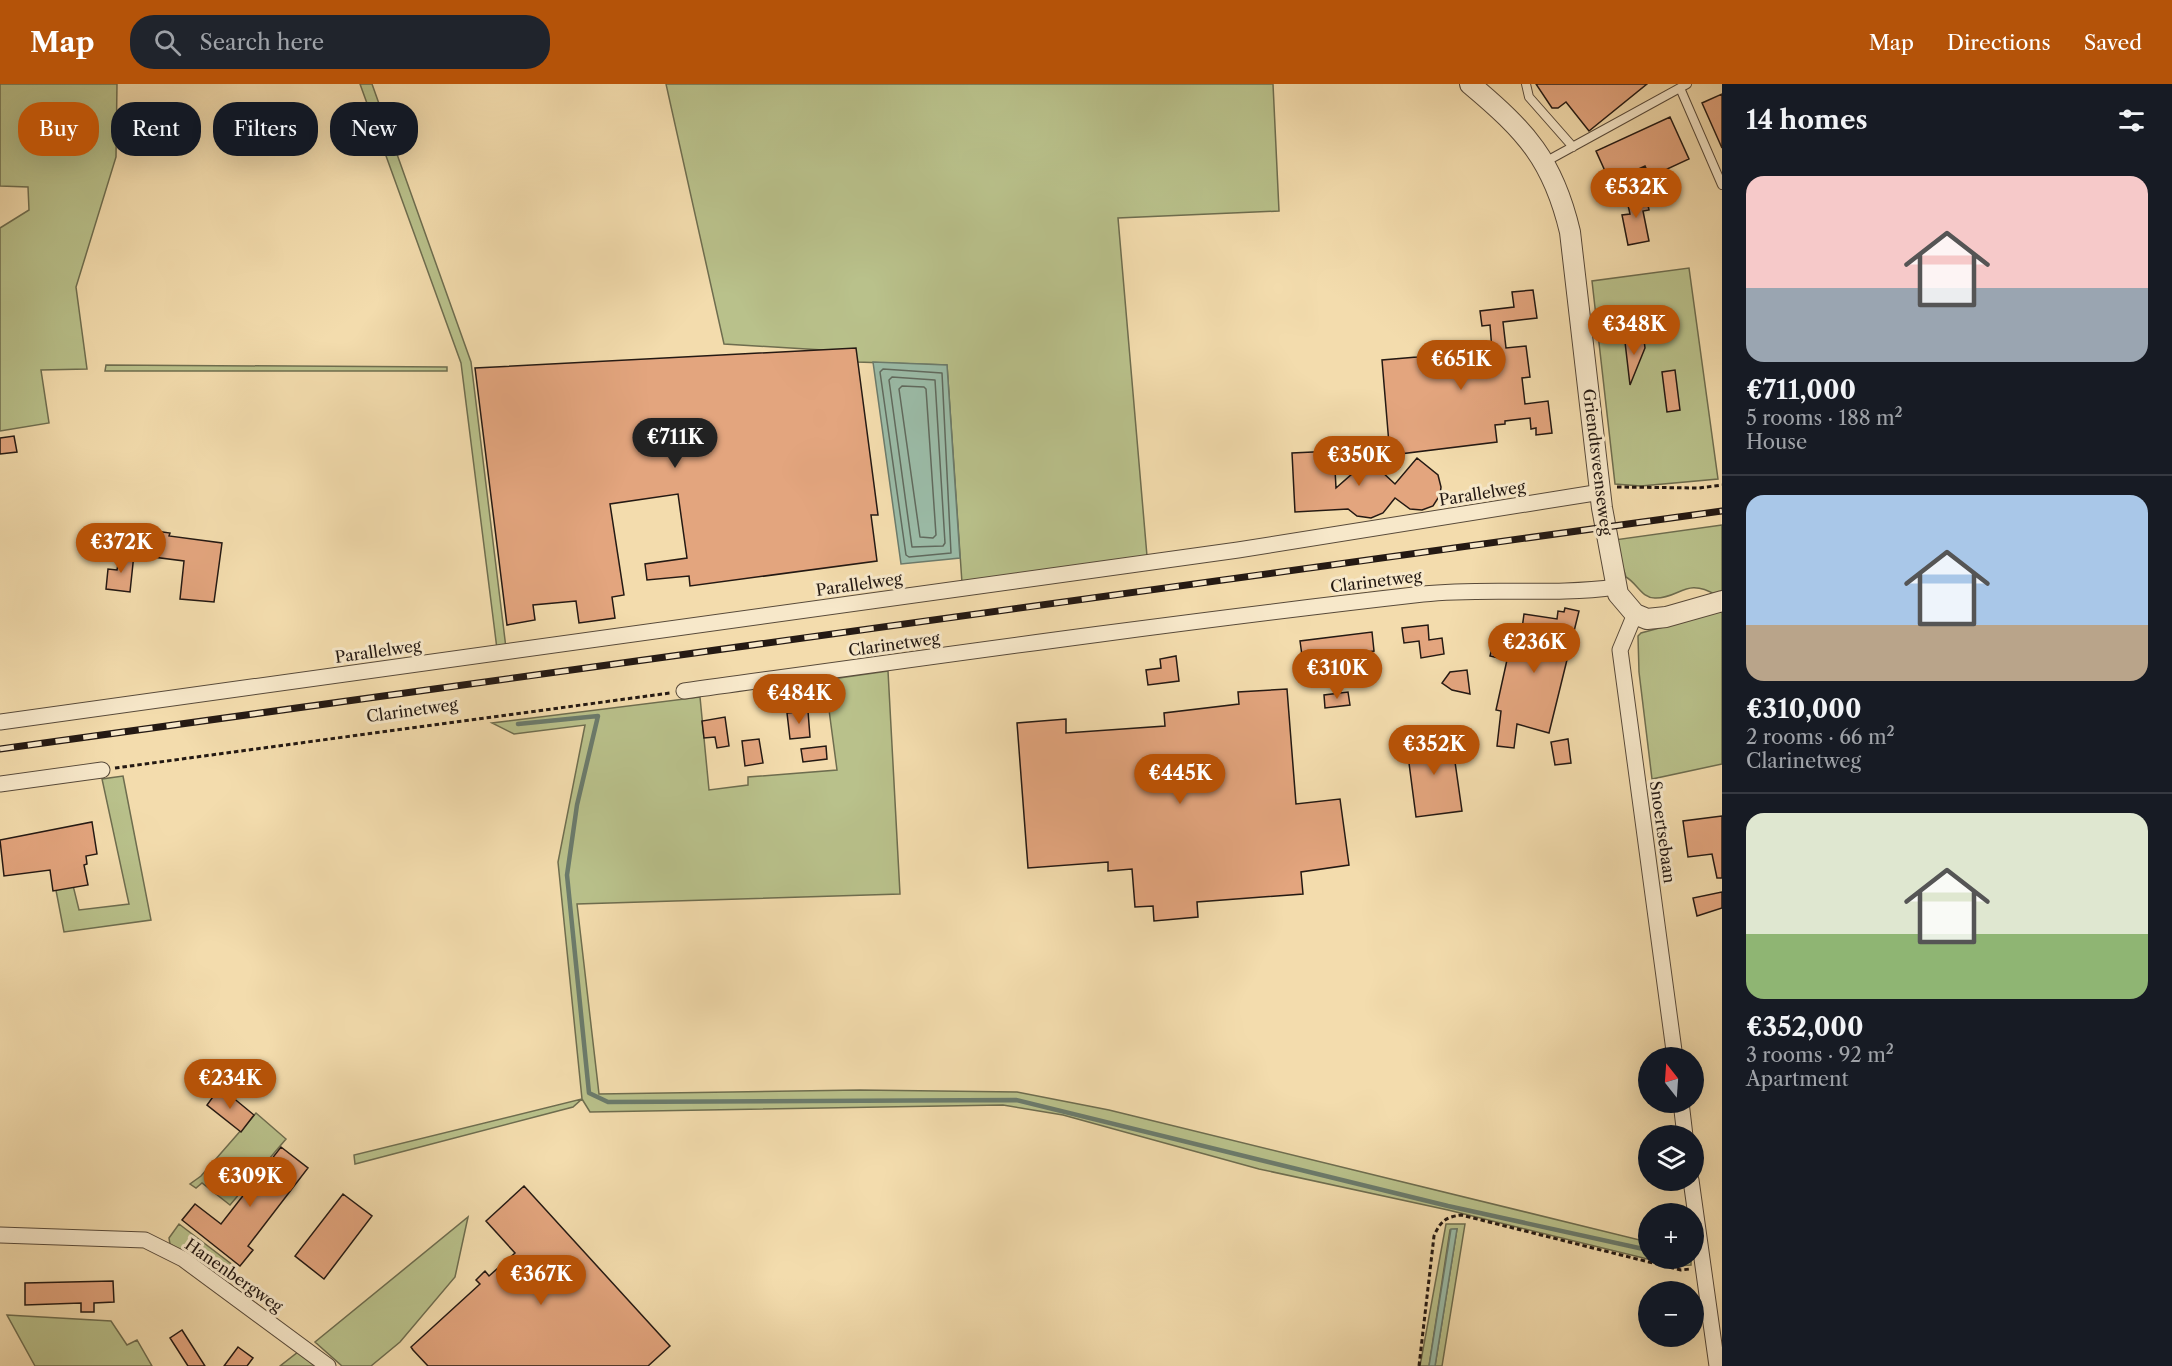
<!DOCTYPE html>
<meta charset="utf-8">
<style>
body{margin:0;font-family:"Libre Caslon Text",serif;background:#20242c;color:#f1f3f6;height:100vh;display:flex;flex-direction:column;font-size:22px;white-space:nowrap}
*{box-sizing:border-box;margin:0}
p{font-size:20px;color:#9ea1a6}
.icon{flex:none;width:33px;height:33px;fill:none;stroke:currentColor;stroke-width:2;stroke-linecap:round;stroke-linejoin:round}
.map{position:relative;flex:1;overflow:hidden}
.side{display:flex;flex-direction:column;background:#171b24;width:450px}
.side>*{flex:none}
.banner{position:absolute;left:18px;top:18px;width:570px;height:54px;display:flex;gap:12px}
.needle{width:39px;rotate:343deg}
.buttons{position:absolute;left:1638px;top:963px;display:grid;gap:12px}
.buttons a{display:grid;place-items:center;width:66px;height:66px;border-radius:50%;background:#171b24;box-shadow:0 6px 24px #0002;font-size:30px}
.price{position:absolute;translate:-50% -51px;padding:0 14px;border-radius:21px;background:#b45309;color:#fff;font-size:20px;line-height:39px;filter:drop-shadow(0 2px 3px #0008)}
.price::after{content:'';position:absolute;left:50%;top:36px;width:18px;height:14px;margin-left:-9px;background:inherit;clip-path:polygon(0 0,100% 0,50% 100%)}
.price.on{background:#222;color:#fff}
ul{padding:0;list-style:none}
li{display:grid;align-content:center;gap:12px;height:318px;padding:0 24px}
li+li{border-top:2px solid #363941}
li span{display:grid;place-items:center;height:186px;border-radius:18px;color:#555}
li>.icon{margin-inline-start:auto}
span .icon{width:108px;height:108px;fill:#fffc;stroke-width:1}
li b{font-size:26px}
h2{display:flex;justify-content:space-between;align-items:center;height:72px;padding:0 24px;font-size:26px}
.pill{padding:0 21px;border-radius:24px;background:#171b24;box-shadow:0 6px 24px #0002;font-size:21px;line-height:54px}
.pill.on{background:#b45309;color:#fff}
header{display:flex;align-items:center;gap:36px;box-sizing:border-box;height:84px;padding:0 30px;background:#b45309;color:#fff}
header strong{font-size:28px}
nav{display:flex;gap:33px;margin-inline-start:auto;font-size:21px}
.search{width:420px;height:54px;background:#20242c;display:flex;align-items:center;gap:15px;box-sizing:border-box;padding:0 21px;border-radius:24px;color:#9ea1a6;font-size:22px}
main{display:flex;flex:1;min-height:0}
.map>svg:first-child{display:block}
.green{fill:#b9c18b;stroke:#6e6d4f;stroke-width:1.5}
.water{fill:#9bbca8;stroke:#6b7b6c;stroke-width:1.5}
.lines{fill:none;stroke-linecap:round;stroke-linejoin:round}
.shore{stroke:#606a5e;stroke-width:1.5}
.stream{stroke:#6b7b6c;stroke-width:4.5}
.building{fill:#e3a57e;stroke:#241913;stroke-width:1.5}
.service-casing{stroke:#584a3a;stroke-width:10}
.minor-casing{stroke:#584a3a;stroke-width:17}
.tertiary-casing{stroke:#584a3a;stroke-width:22}
.path{stroke:#241913;stroke-width:3;stroke-dasharray:4.5 3;stroke-linecap:butt}
.service{stroke:#f7e8ca;stroke-width:8}
.minor{stroke:#f7e8ca;stroke-width:15}
.tertiary{stroke:#f7e8ca;stroke-width:20}
.rail-casing{stroke:#241913;stroke-width:7}
.rail{stroke:#f7e8ca;stroke-width:4.5;stroke-dasharray:14;stroke-linecap:butt}
.labels{text-anchor:middle;stroke-width:6;stroke-linejoin:round;paint-order:stroke}
.street-label{font-size:16px;fill:#241913;stroke:#f7e8ca}
</style>
<header>
<strong>Map</strong>
<div class="search"><svg class="icon" aria-label="search" viewBox="0 0 24 24"><circle cx="10" cy="10" r="6"/><path d="M15 15l6 6"/></svg>Search here</div>
<nav><a>Map</a><a>Directions</a><a>Saved</a></nav>
</header>
<main>
<div class="map">
<svg width="1722" height="1282" viewBox="0 0 1722 1282">
<rect width="100%" height="100%" fill="#f3dcad"/>
<filter id="stains"><feTurbulence type="fractalNoise" baseFrequency=".00333" numOctaves="4"/><feColorMatrix values="0 0 0 0 .2 0 0 0 0 .09 0 0 0 0 .02 0 0 0 .5 -.17"/></filter>
<radialGradient id="worn" r=".72"><stop offset=".6" stop-color="#630" stop-opacity="0"/><stop offset="1" stop-color="#630" stop-opacity=".3"/></radialGradient>
<path class="green" d="M 0,0 L 117,0 L 116,73 L 76,203 L 87,285 L 41,286 L 49,339 L 0,347 L 0,144 L 29,126 L 28,103 L 0,102 Z
M 360,0 L 372,0 L 471,278 L 506,564 L 497,565 L 461,279 Z
M 666,0 L 1273,0 L 1279,127 L 1118,134 L 1147,472 L 962,499 L 947,281 L 857,278 L 855,268 L 724,260 Z
M 1689,184 L 1718,395 L 1641,402 L 1615,400 L 1592,197 Z
M 106,281 L 447,283 L 447,287 L 105,287 Z
M 1722,441 L 1722,509 L 1716,511 C 1686,493 1680,514 1656,514 C 1642,515 1637,499 1626,493 L 1614,456 Z
M 1722,527 L 1722,680 L 1652,695 L 1639,588 L 1638,552 L 1641,549 Z
M 888,587 L 900,810 L 577,820 L 599,1010 L 860,1006 L 1017,1008 L 1109,1026 L 1648,1158 L 1648,1174 L 1691,1175 L 1691,1181 L 1676,1182 L 1448,1126 L 1259,1085 L 1063,1031 L 1003,1021 L 590,1028 L 582,1015 L 573,1023 L 355,1080 L 354,1071 L 582,1015 L 558,778 L 585,641 L 514,650 L 492,639 L 700,613 L 709,706 L 748,701 L 748,693 L 837,686 L 825,596 Z
M 123,692 L 151,836 L 64,848 L 54,796 L 70,789 L 79,826 L 129,820 L 102,695 Z
M 256,1029 L 286,1055 L 230,1121 L 202,1099 L 196,1104 L 190,1100 L 201,1092 Z
M 468,1133 L 455,1193 L 400,1258 L 371,1282 L 342,1282 L 315,1258 Z
M 179,1140 L 234,1182 L 214,1188 L 170,1160 L 169,1154 Z
M 1446,1140 L 1465,1140 L 1442,1282 L 1435,1282 L 1457,1145 L 1450,1146 L 1429,1282 L 1420,1282 Z
M 7,1231 L 111,1237 L 127,1261 L 137,1256 L 152,1282 L 35,1282 Z
M 298,1268 L 315,1282 L 280,1282 Z"/>
<path class="water" d="M 873,278 L 947,281 L 960,474 L 901,480 Z
M 1451,1145 L 1457,1145 L 1435,1282 L 1429,1282 Z"/>
<g class="lines">
<path class="shore" d="M 883,285 L 942,289 L 951,469 L 909,473 L 906,471 L 880,288 Z
M 892,293 L 935,296 L 945,459 L 943,462 L 912,463 L 889,296 Z
M 902,302 L 924,303 L 926,305 L 936,451 L 933,454 L 920,453 L 899,305 Z"/>
<path class="stream" d="M 518,640 L 598,632 L 577,721 L 567,791 L 589,1009 L 608,1018 L 1016,1016 L 1448,1122 L 1648,1166"/>
</g>
<path class="building" d="M 1536,0 L 1647,0 L 1589,47 L 1566,18 L 1558,24 L 1552,24 Z
M 1722,10 L 1722,64 L 1702,19 Z
M 1670,33 L 1689,75 L 1650,93 L 1645,82 L 1610,98 L 1596,67 Z
M 1645,108 L 1649,126 L 1643,127 L 1649,157 L 1628,161 L 1622,131 L 1630,130 L 1626,112 Z
M 1533,206 L 1537,234 L 1503,238 L 1506,264 L 1526,262 L 1530,293 L 1522,294 L 1525,320 L 1548,317 L 1552,349 L 1536,351 L 1536,344 L 1531,345 L 1530,334 L 1505,337 L 1505,340 L 1495,341 L 1497,358 L 1400,370 L 1400,383 L 1391,384 L 1382,276 L 1417,273 L 1426,271 L 1425,262 L 1457,258 L 1458,270 L 1492,266 L 1490,241 L 1482,242 L 1480,227 L 1514,223 L 1512,208 Z
M 1644,256 L 1645,264 L 1630,301 L 1625,258 Z
M 856,264 L 878,431 L 871,431 L 877,477 L 690,502 L 689,492 L 647,496 L 645,480 L 687,474 L 678,410 L 610,420 L 624,511 L 612,513 L 615,534 L 579,539 L 576,517 L 533,521 L 535,536 L 507,541 L 475,284 Z
M 1675,286 L 1680,326 L 1667,328 L 1662,288 Z
M 14,352 L 17,368 L 0,370 L 0,354 Z
M 1334,367 L 1336,404 L 1352,390 L 1365,384 L 1381,387 L 1395,400 L 1417,374 L 1438,391 L 1441,403 L 1440,411 L 1433,422 L 1422,426 L 1410,425 L 1395,414 L 1383,429 L 1371,434 L 1357,432 L 1348,425 L 1295,428 L 1292,369 Z
M 156,447 L 170,449 L 169,452 L 222,459 L 214,518 L 180,515 L 184,477 L 153,473 Z
M 120,468 L 134,470 L 130,508 L 106,505 L 108,485 L 117,486 Z
M 1565,524 L 1579,527 L 1549,649 L 1517,640 L 1514,664 L 1497,662 L 1501,627 L 1496,626 L 1507,576 L 1490,572 L 1493,561 L 1519,567 L 1524,530 L 1557,535 L 1558,527 L 1564,528 Z
M 1428,541 L 1429,556 L 1442,554 L 1444,570 L 1421,574 L 1419,557 L 1404,559 L 1402,544 Z
M 1372,548 L 1374,567 L 1361,569 L 1362,578 L 1304,586 L 1300,557 Z
M 1176,572 L 1179,597 L 1148,601 L 1146,586 L 1161,584 L 1160,575 Z
M 1467,586 L 1470,610 L 1452,606 L 1442,599 L 1450,588 Z
M 1287,605 L 1296,720 L 1340,715 L 1349,781 L 1301,788 L 1303,810 L 1197,818 L 1198,833 L 1154,837 L 1153,822 L 1135,823 L 1132,785 L 1108,787 L 1108,778 L 1028,784 L 1017,639 L 1066,635 L 1066,649 L 1165,642 L 1164,629 L 1239,620 L 1238,608 Z
M 1348,608 L 1350,621 L 1325,624 L 1324,611 Z
M 808,627 L 810,653 L 790,655 L 787,629 Z
M 725,633 L 729,662 L 717,664 L 715,653 L 704,654 L 702,637 Z
M 1451,650 L 1462,727 L 1416,733 L 1406,656 Z
M 759,655 L 763,679 L 745,682 L 742,657 Z
M 1568,655 L 1571,679 L 1555,681 L 1551,658 Z
M 826,662 L 827,675 L 803,678 L 801,665 Z
M 1722,732 L 1722,794 L 1717,794 L 1712,770 L 1688,773 L 1683,737 Z
M 92,738 L 97,770 L 86,772 L 87,780 L 84,781 L 88,801 L 53,807 L 50,786 L 4,792 L 0,756 Z
M 1722,808 L 1722,824 L 1697,832 L 1693,814 Z
M 220,1003 L 254,1031 L 241,1048 L 207,1021 Z
M 281,1063 L 308,1084 L 248,1162 L 253,1166 L 240,1182 L 182,1136 L 195,1120 L 221,1140 Z
M 524,1102 L 670,1262 L 648,1282 L 428,1282 L 413,1266 L 411,1263 L 480,1200 L 476,1196 L 485,1187 L 489,1192 L 515,1169 L 486,1137 Z
M 343,1110 L 372,1132 L 324,1195 L 295,1172 Z
M 113,1197 L 114,1218 L 94,1219 L 94,1228 L 81,1228 L 81,1219 L 25,1221 L 25,1199 Z
M 182,1246 L 205,1282 L 188,1282 L 170,1254 Z
M 238,1263 L 253,1274 L 247,1282 L 224,1282 Z"/>
<g class="lines">
<g class="service-casing">
<path id="service" d="M 1526,0 L 1529,13 L 1573,63
M 1680,4 L 1722,101
M 1545,78 L 1687,0"/>
</g>
<g class="minor-casing">
<path id="minor" d="M 1635,530 L 1620,566 L 1675,974
M 684,607 C 930,573 1176,538 1423,510 C 1487,503 1552,512 1616,503
M 0,638 L 1238,466 L 1601,408
M 0,700 L 102,686
M 1681,1018 L 1685,1052
M 1691,1096 L 1717,1282
M 0,1151 L 145,1156 L 183,1175 L 328,1282"/>
</g>
<g class="tertiary-casing">
<path id="tertiary" d="M 1470,0 C 1526,47 1553,76 1570,148 L 1602,424 L 1618,510 L 1635,530 L 1647,535 L 1666,533 L 1722,517"/>
</g>
<path class="path" d="M 1617,403 L 1699,404 L 1722,401
M 115,684 L 670,609
M 1419,1282 L 1434,1152 C 1440,1138 1445,1133 1461,1131 L 1681,1186 L 1690,1185"/>
<use href="#service" class="service"/>
<use href="#minor" class="minor"/>
<use href="#tertiary" class="tertiary"/>
<g class="rail-casing">
<path id="rail" d="M 0,665 L 1722,427"/>
</g>
<use href="#rail" class="rail"/>
</g>
<g class="labels">
<g class="street-label">
<text transform="translate(1598 378) rotate(83)" y="6">Griendtsveenseweg</text>
<text transform="translate(1482 409) rotate(-9)" y="6">Parallelweg</text>
<text transform="translate(1376 497) rotate(-7)" y="6">Clarinetweg</text>
<text transform="translate(859 500) rotate(-8)" y="6">Parallelweg</text>
<text transform="translate(894 560) rotate(-8)" y="6">Clarinetweg</text>
<text transform="translate(378 567) rotate(-8)" y="6">Parallelweg</text>
<text transform="translate(412 626) rotate(-8)" y="6">Clarinetweg</text>
<text transform="translate(1663 748) rotate(82)" y="6">Snoertsebaan</text>
<text transform="translate(234 1191) rotate(35)" y="6">Hanenbergweg</text>
</g>
</g>
<rect width="100%" height="100%" filter="url(#stains)"/>
<rect width="100%" height="100%" fill="url(#worn)"/>
</svg>
<div class="buttons">
<a><svg class="needle" viewBox="-14 -14 28 28"><path d="M0-13l5 13h-10z" fill="#e53935"/><path d="M0 13l5-13h-10z" fill="#9ea1a6"/></svg></a>
<a><svg class="icon" aria-label="layers" viewBox="0 0 24 24"><path d="M12 4l9 5-9 5-9-5zM3 14l9 5 9-5"/></svg></a>
<a>+</a>
<a>−</a>
</div>
<b class="price" style="left:1636px;top:135px">€532K</b>
<b class="price" style="left:1634px;top:272px">€348K</b>
<b class="price" style="left:1461px;top:307px">€651K</b>
<b class="price on" style="left:675px;top:385px">€711K</b>
<b class="price" style="left:1359px;top:403px">€350K</b>
<b class="price" style="left:121px;top:490px">€372K</b>
<b class="price" style="left:1534px;top:590px">€236K</b>
<b class="price" style="left:1337px;top:616px">€310K</b>
<b class="price" style="left:799px;top:641px">€484K</b>
<b class="price" style="left:1434px;top:692px">€352K</b>
<b class="price" style="left:1180px;top:721px">€445K</b>
<b class="price" style="left:230px;top:1026px">€234K</b>
<b class="price" style="left:250px;top:1124px">€309K</b>
<b class="price" style="left:541px;top:1222px">€367K</b>
<div class="banner">
<a class="pill on">Buy</a>
<a class="pill">Rent</a>
<a class="pill">Filters</a>
<a class="pill">New</a>
</div>
</div>
<section class="side">
<h2>14 homes<svg class="icon" aria-label="filters" viewBox="0 0 24 24"><path d="M4 7h16M4 17h16"/><circle cx="9" cy="7" r="2"/><circle cx="15" cy="17" r="2"/></svg></h2>
<ul>
<li><span style="background:linear-gradient(#f6c9c9 60%,#9aa5b1 0)"><svg class="icon" aria-label="home" viewBox="0 0 24 24"><path d="M3 11l9-7 9 7M6 9v11h12V9"/></svg></span><div><b>€711,000</b><p>5 rooms · 188 m²</p><p>House</p></div></li>
<li><span style="background:linear-gradient(#a9c7e8 70%,#b9a48a 0)"><svg class="icon" aria-label="home" viewBox="0 0 24 24"><path d="M3 11l9-7 9 7M6 9v11h12V9"/></svg></span><div><b>€310,000</b><p>2 rooms · 66 m²</p><p>Clarinetweg</p></div></li>
<li><span style="background:linear-gradient(#dfe7d0 65%,#8fb573 0)"><svg class="icon" aria-label="home" viewBox="0 0 24 24"><path d="M3 11l9-7 9 7M6 9v11h12V9"/></svg></span><div><b>€352,000</b><p>3 rooms · 92 m²</p><p>Apartment</p></div></li>
</ul>
</section>
</main>
